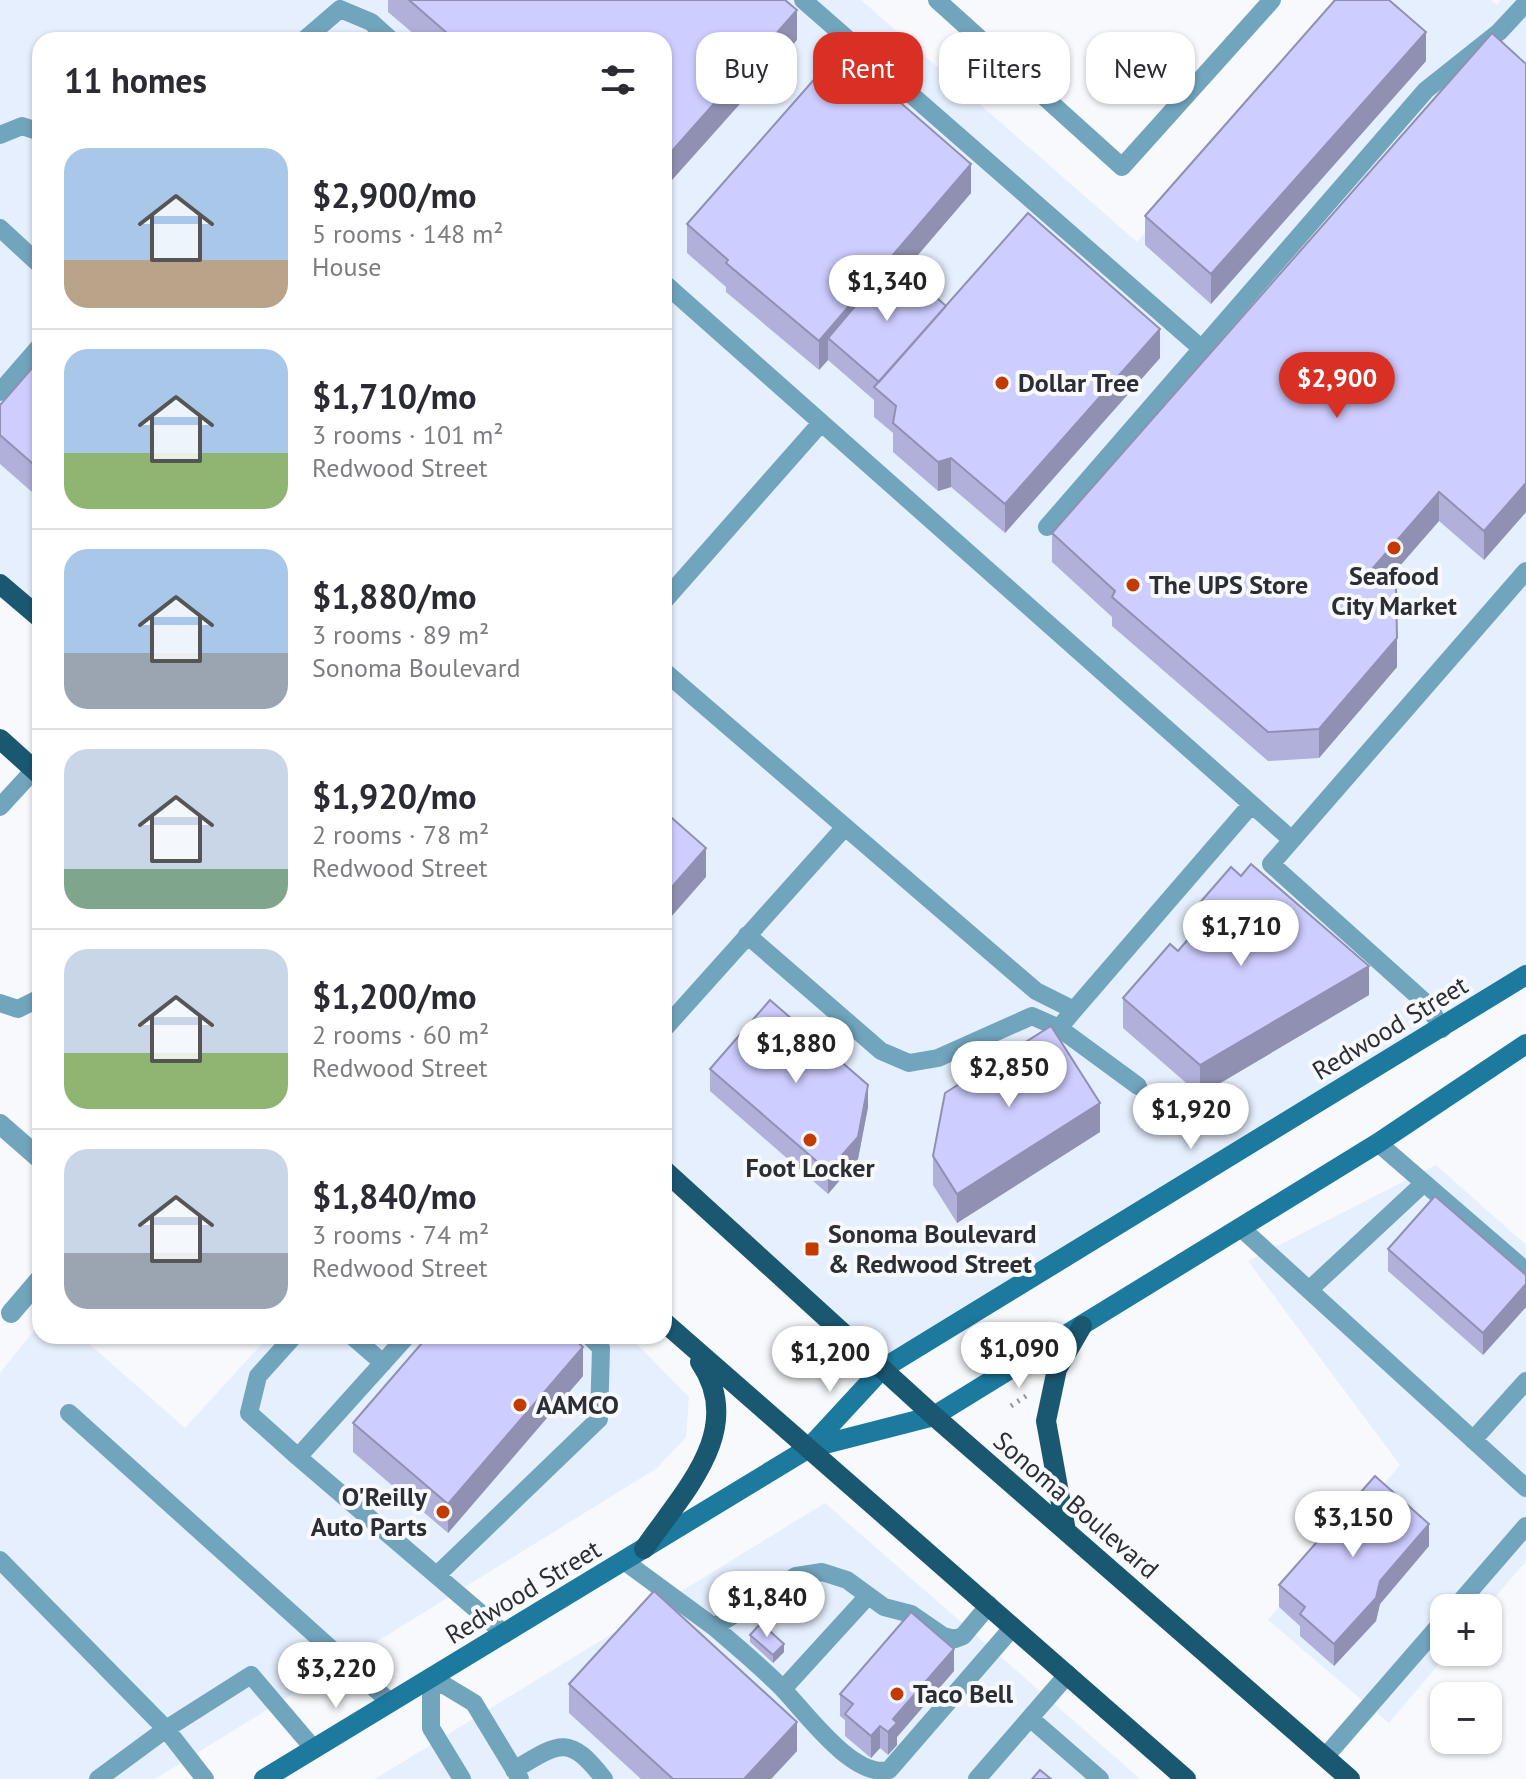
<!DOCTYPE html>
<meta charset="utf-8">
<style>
body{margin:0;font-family:"PT Sans",sans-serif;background:#f7f7f7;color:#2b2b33;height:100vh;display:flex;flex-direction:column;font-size:30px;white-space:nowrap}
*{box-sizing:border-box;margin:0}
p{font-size:26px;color:#7c7c81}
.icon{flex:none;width:44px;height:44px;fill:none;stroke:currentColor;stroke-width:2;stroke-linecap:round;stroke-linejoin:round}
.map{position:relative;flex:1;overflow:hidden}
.sheet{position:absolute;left:32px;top:32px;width:640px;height:1312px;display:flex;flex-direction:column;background:#fff;border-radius:24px;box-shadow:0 2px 6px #0004}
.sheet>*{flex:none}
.guide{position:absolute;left:696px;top:32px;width:710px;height:72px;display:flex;gap:16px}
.buttons{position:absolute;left:1430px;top:1594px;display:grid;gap:16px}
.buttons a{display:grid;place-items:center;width:72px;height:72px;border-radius:16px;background:#fff;box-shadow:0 2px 6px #0004;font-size:40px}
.price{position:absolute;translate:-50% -68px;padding:0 18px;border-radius:28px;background:#fff;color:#222;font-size:26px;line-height:52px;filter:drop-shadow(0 2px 4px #0008)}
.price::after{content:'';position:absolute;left:50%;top:48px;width:24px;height:18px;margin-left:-12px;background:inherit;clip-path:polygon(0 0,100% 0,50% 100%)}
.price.on{background:#d93025;color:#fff}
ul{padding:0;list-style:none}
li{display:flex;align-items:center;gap:24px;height:200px;padding:0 32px}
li+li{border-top:2px solid #e1e1e2}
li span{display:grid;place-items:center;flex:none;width:224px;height:160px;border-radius:24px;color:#555}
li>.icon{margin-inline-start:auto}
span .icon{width:96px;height:96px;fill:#fffc;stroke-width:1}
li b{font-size:34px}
h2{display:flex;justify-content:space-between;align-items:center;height:96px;padding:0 32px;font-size:34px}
.tag{padding:0 28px;border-radius:24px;background:#fff;box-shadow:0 2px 6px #0004;font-size:28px;line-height:72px}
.tag.on{background:#d93025;color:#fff}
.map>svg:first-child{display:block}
.built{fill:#e6effd}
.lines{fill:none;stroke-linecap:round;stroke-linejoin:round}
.path{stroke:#93969a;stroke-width:5;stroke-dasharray:2 6;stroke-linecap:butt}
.service{stroke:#71a4bd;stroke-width:18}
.minor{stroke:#71a4bd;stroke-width:20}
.secondary{stroke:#1c7a9f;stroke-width:20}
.primary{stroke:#1a5872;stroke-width:20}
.wall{fill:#b1b0db}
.shaded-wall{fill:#9090b2}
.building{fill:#cecdff;stroke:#9090b2;stroke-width:2}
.poi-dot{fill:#c23b02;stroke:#f7f9fc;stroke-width:3}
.labels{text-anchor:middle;stroke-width:8;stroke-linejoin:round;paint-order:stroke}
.poi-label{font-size:26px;font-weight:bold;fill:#2b2f35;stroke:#f7f9fc;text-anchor:start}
.street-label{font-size:26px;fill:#2b2f35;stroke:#f7f9fc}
</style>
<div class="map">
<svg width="1526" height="1779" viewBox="0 0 1526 1779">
<rect width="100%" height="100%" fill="#f7f9fc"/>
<path class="built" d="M 0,0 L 861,0 L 1137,242 L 1346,0 L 1491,0 L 1497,5 L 1501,0 L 1526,0 L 1526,976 L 882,1369 L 664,1175 L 664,40 L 40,40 L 40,619 L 0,584 Z
M 1436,1165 L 1526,1245 L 1526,1561 L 1486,1608 L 1444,1608 L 1444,1652 L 1449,1652 L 1389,1723 L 1268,1620 L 1400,1465 L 1248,1261 Z
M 40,1323 L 40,1336 L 80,1336 L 185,1428 L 269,1336 L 629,1336 L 689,1397 L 686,1437 L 657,1468 L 155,1779 L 0,1779 L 0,1373 Z
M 825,1503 L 1140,1779 L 375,1779 Z"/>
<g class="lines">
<path class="path" d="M 1011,1406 L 1026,1396"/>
<path class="service" d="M 803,0 L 1202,349
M 937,0 L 1122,167 L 1272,0
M 304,40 L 340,9 L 371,22 L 391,40
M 0,135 L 22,126 L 40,132
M 0,228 L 40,265
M 664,283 L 1292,840
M 0,392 L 40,346
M 1047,527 L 1426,90 L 1499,32 L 1526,3
M 664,601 L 821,423
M 664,671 L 1036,991 L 1074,1010 L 1251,805
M 0,807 L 34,770
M 747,935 L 881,1051 L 909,1063 L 938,1058 L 1032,1016 L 1059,1028 L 1074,1010
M 0,1003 L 18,1009 L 40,998
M 1059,1028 L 1138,1086
M 664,1029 L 845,827
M 1442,1029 L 1428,1005 L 1271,864 L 1526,571
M 1378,1143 L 1526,1271
M 1241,1228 L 1526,1488
M 1309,1290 L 1424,1183
M 294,1336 L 258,1376 L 249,1413 L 298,1457
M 352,1336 L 383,1363
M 407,1336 L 298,1457 L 505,1634
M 69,1413 L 390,1702
M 1473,1440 L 1526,1381
M 0,1560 L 166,1729 L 205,1779
M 624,1561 L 714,1627 L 796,1576 L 822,1572 L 847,1580 L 884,1607 L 911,1614 L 943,1636 L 955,1639 L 963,1636 L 989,1605
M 437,1575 L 599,1419 L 601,1348 L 589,1336
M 1455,1608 L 1526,1526
M 714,1627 C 736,1646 759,1665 780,1686 C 803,1709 852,1779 889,1770 L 1013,1627
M 431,1677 L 474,1703 L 520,1779
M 431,1677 L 431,1728 L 462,1779
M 783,1689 L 867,1597
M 1031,1719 L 1100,1779
M 1325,1757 L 1444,1620
M 514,1770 C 560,1742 569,1734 604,1779
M 98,1779 L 166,1729 L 251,1675 L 314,1749
M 977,1779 L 1068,1674"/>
<path class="minor" d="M 0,1124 L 40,1159
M 11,1313 L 40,1279"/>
<path class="secondary" d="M 809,1448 L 934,1416 L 1378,1143 L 1526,1044
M 264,1779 L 809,1448 L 882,1369 L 1526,975"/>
<path class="primary" d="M 0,584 L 40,618
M 0,739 L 40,775
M 664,1170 L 934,1416 L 1350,1779
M 664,1322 L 1186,1779
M 1066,1531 L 1046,1421 L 1057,1369 L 1082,1326
M 644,1549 C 682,1493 747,1430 700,1362"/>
</g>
<path class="wall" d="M 388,0 L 785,0 L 797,40 L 421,40 L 388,12 Z
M 1426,61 L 1211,304 L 1145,245 L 1145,216 Z
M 1526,64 L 1526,512 L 1484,560 L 1439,521 L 1387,580 L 1397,667 L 1319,758 L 1268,761 L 1112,626 L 1112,617 L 1052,562 L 1052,533 Z
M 971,193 L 905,270 L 946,306 L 1160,358 L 1005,533 L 951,487 L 938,491 L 893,452 L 893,433 L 874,417 L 874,400 L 828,360 L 819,370 L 726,292 L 726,287 L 687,253 L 687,224 Z
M 40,359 L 40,499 L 0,464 L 0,405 Z
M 1197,906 L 1369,995 L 1200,1095 L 1123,1028 L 1123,998 L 1178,951 L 1197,929 Z
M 710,1069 L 868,1107 L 858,1159 L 828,1194 L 710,1091 Z
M 1100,1132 L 957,1223 L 933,1185 L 933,1156 Z
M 1388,1249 L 1526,1275 L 1526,1307 L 1483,1355 L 1388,1271 Z
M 583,1376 L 448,1533 L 353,1452 L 353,1423 Z
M 1429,1546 L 1380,1604 L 1376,1621 L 1334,1666 L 1300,1636 L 1300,1626 L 1279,1607 L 1279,1585 Z
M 750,1635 L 784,1652 L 773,1663 L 750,1642 Z
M 954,1671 L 897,1737 L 897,1745 L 888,1755 L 880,1748 L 871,1758 L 845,1736 L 845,1720 L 840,1716 L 840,1694 Z
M 569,1684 L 797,1751 L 771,1779 L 641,1779 L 569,1713 Z"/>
<path class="shaded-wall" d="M 797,10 L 797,40 L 664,189 L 664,160 Z
M 1426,32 L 1426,61 L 1211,304 L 1211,274 Z
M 971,164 L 971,193 L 839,347 L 828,338 L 828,360 L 819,370 L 819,341 Z
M 1160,329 L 1160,358 L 1005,533 L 1005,504 Z
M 951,458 L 951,487 L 938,491 L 938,462 Z
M 1526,483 L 1526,512 L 1484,560 L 1484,531 Z
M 1439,492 L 1439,521 L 1372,598 L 1372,569 Z
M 1397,638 L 1397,667 L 1319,758 L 1319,729 Z
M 706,848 L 706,877 L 664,925 L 664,896 Z
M 1369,966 L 1369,995 L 1200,1095 L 1200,1065 Z
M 868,1085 L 868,1107 L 858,1159 L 828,1194 L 828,1171 Z
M 1100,1103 L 1100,1132 L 957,1223 L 957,1194 Z
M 1526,1284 L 1526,1307 L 1483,1355 L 1483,1333 Z
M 583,1347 L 583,1376 L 448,1533 L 448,1504 Z
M 1429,1524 L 1429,1546 L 1380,1604 L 1376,1621 L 1334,1666 L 1334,1644 L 1380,1581 Z
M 784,1644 L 784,1652 L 773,1663 L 773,1655 Z
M 954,1649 L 954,1671 L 897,1737 L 897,1745 L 888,1755 L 888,1732 L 893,1719 Z
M 797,1722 L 797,1751 L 771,1779 L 744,1779 Z
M 880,1726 L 880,1748 L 871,1758 L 871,1736 Z"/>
<path class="building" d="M 409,0 L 785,0 L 797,10 L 664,160 L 664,40 L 455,40 Z
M 1335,0 L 1389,0 L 1426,32 L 1211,274 L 1145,216 Z
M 1492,33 L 1526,64 L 1526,483 L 1484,531 L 1439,492 L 1372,569 L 1396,586 L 1397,638 L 1319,729 L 1268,732 L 1112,597 L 1115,591 L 1052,533 Z
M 840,50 L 971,164 L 819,341 L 726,263 L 728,260 L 687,224 Z
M 1028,213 L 1160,329 L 1005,504 L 951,458 L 938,462 L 893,423 L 896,406 L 874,387 Z
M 900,265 L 946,306 L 879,382 L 828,338 L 867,292 L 872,297 Z
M 40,359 L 40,470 L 0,435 L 0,405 Z
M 664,811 L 706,848 L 664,896 Z
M 1251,864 L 1369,966 L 1200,1065 L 1123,998 L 1170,944 L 1178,951 L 1208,916 L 1197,906 L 1231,867 L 1241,876 Z
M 770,1000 L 868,1085 L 858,1137 L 828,1171 L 710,1069 Z
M 1051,1026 L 1100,1103 L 957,1194 L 933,1156 L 945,1093 Z
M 1435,1196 L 1526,1275 L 1526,1284 L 1483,1333 L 1388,1249 Z
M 428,1336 L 571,1336 L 583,1347 L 448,1504 L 353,1423 Z
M 1375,1476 L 1429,1524 L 1380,1581 L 1376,1598 L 1334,1644 L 1300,1614 L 1305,1607 L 1279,1585 Z
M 654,1591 L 797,1722 L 744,1779 L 673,1779 L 569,1684 Z
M 911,1612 L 954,1649 L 893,1719 L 897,1723 L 888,1732 L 880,1726 L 871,1736 L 845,1714 L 853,1704 L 840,1694 Z
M 761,1623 L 784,1644 L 773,1655 L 750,1635 Z
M 1040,1770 L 1051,1779 L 1032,1779 Z"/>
<g class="poi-dot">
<circle cx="1002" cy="383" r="8"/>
<circle cx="1394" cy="548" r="8"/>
<circle cx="1133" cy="585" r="8"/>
<circle cx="810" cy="1140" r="8"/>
<rect x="804" y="1241" width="16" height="16" rx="4"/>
<circle cx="520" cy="1405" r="8"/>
<circle cx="443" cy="1512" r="8"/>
<circle cx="897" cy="1694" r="8"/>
</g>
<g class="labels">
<g class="poi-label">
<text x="1018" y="392">Dollar Tree</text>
<text x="1394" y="585" text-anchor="middle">Seafood<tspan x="1394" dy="30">City Market</tspan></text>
<text x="1149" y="594">The UPS Store</text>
<text x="810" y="1177" text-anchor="middle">Foot Locker</text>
<text x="828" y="1243">Sonoma Boulevard<tspan x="828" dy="30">&amp; Redwood Street</tspan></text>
<text x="536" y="1414">AAMCO</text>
<text x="427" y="1506" text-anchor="end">O'Reilly<tspan x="427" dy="30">Auto Parts</tspan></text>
<text x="913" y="1703">Taco Bell</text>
</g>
<g class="street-label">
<text transform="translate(1390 1028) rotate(-31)" y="9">Redwood Street</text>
<text transform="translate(1076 1505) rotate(41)" y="9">Sonoma Boulevard</text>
<text transform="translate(523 1592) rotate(-31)" y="9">Redwood Street</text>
</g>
</g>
</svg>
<div class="buttons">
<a>+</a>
<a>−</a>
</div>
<b class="price" style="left:887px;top:323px">$1,340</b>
<b class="price on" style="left:1337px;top:420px">$2,900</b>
<b class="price" style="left:1241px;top:968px">$1,710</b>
<b class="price" style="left:796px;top:1085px">$1,880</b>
<b class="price" style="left:1009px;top:1109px">$2,850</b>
<b class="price" style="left:1191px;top:1151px">$1,920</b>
<b class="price" style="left:1019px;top:1390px">$1,090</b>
<b class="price" style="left:830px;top:1394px">$1,200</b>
<b class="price" style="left:1353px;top:1559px">$3,150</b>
<b class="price" style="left:767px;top:1639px">$1,840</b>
<b class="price" style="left:336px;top:1710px">$3,220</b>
<div class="guide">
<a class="tag">Buy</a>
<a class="tag on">Rent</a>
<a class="tag">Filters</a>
<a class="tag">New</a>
</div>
<section class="sheet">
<h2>11 homes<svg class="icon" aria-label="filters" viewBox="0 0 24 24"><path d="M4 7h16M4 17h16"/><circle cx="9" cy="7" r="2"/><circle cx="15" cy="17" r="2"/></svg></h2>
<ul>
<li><span style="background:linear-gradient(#a9c7e8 70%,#b9a48a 0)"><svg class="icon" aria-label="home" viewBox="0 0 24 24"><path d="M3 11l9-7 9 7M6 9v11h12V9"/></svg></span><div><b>$2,900/mo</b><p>5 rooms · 148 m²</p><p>House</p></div></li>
<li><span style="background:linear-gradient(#a9c7e8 65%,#8fb573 0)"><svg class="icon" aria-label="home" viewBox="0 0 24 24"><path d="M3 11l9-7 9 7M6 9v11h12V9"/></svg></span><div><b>$1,710/mo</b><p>3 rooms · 101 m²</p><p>Redwood Street</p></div></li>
<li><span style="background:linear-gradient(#a9c7e8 65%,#9aa5b1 0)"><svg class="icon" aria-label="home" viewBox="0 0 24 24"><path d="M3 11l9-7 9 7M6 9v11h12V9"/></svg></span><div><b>$1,880/mo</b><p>3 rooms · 89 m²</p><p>Sonoma Boulevard</p></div></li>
<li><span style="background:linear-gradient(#c9d6e8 75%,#7fa58c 0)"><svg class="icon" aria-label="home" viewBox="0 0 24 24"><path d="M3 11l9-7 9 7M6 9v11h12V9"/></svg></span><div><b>$1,920/mo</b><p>2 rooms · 78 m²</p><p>Redwood Street</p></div></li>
<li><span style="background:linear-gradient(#c9d6e8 65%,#8fb573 0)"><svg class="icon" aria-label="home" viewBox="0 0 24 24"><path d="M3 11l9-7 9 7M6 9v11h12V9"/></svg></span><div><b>$1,200/mo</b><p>2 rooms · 60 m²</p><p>Redwood Street</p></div></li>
<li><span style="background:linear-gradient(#c9d6e8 65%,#9aa5b1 0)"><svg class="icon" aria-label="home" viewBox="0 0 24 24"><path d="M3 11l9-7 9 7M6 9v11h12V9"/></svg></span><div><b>$1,840/mo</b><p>3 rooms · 74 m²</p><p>Redwood Street</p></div></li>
</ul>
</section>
</div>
